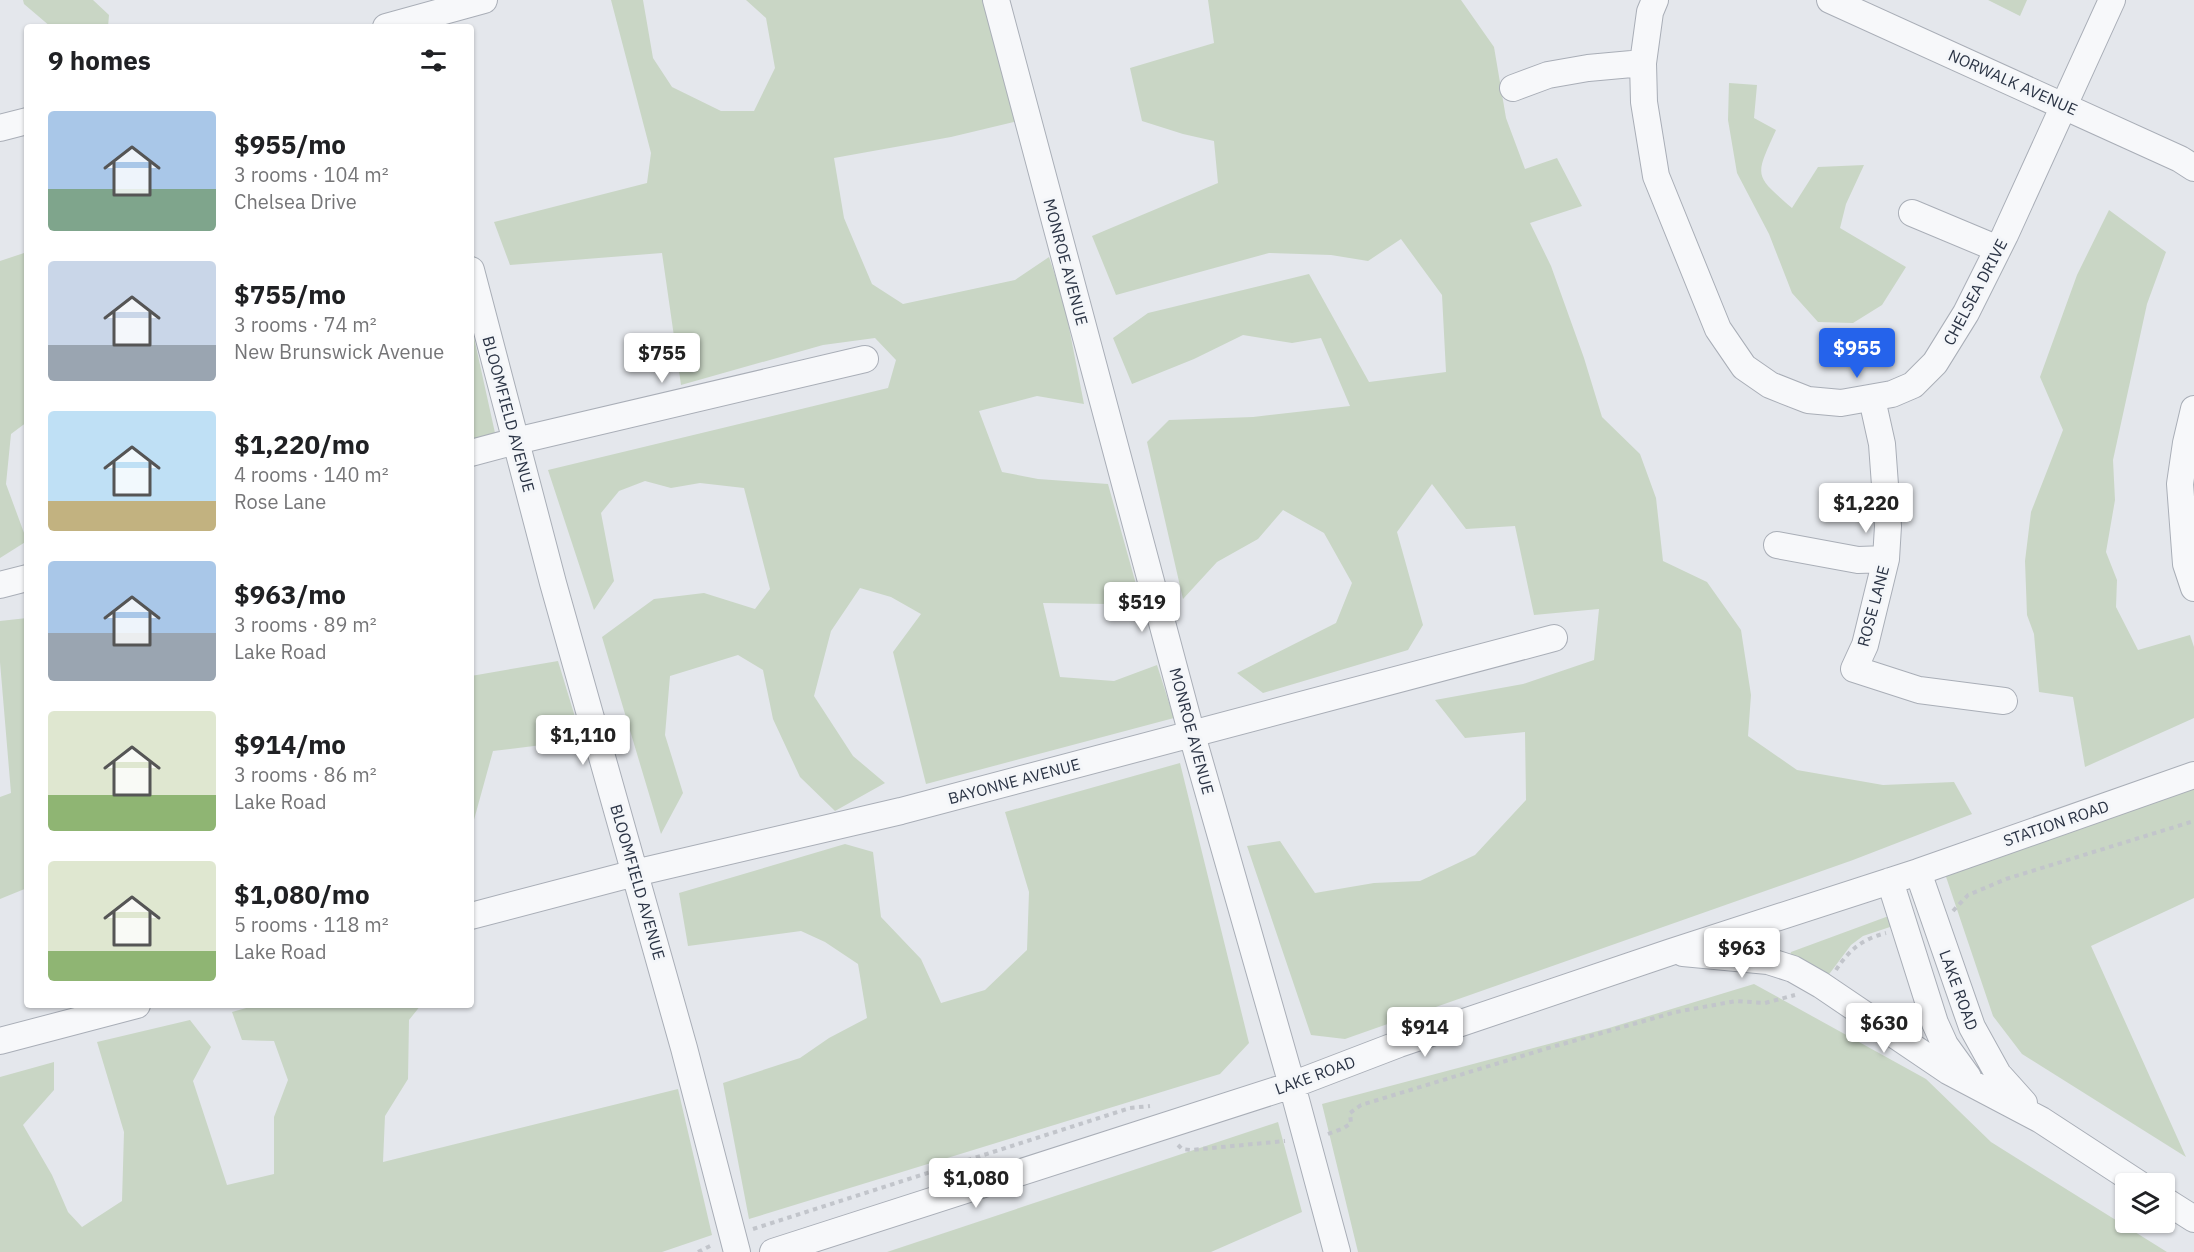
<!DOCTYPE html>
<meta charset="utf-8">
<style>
body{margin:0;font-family:"IBM Plex Sans",sans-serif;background:#f2f2f2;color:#202124;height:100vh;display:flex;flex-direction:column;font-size:22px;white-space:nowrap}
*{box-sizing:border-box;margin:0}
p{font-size:20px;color:#757577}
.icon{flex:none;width:33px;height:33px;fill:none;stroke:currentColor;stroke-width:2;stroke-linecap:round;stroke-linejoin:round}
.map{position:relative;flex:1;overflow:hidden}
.details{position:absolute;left:24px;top:24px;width:450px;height:984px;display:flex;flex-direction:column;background:#fff;border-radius:6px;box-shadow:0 2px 4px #0004}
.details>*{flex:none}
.tools{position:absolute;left:2115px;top:1173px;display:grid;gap:12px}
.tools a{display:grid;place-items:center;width:60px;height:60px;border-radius:6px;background:#fff;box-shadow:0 2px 4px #0004;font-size:30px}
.price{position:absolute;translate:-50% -51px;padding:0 14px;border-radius:6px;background:#fff;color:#222;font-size:20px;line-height:39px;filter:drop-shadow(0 2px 3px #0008)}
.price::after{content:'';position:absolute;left:50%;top:36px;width:18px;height:14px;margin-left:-9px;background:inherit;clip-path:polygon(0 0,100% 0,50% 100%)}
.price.on{background:#2563eb;color:#fff}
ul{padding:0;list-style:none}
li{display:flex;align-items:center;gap:18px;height:150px;padding:0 24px}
li span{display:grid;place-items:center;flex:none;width:168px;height:120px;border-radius:6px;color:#555}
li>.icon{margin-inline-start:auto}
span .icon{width:72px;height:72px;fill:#fffc;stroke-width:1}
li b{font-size:26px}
h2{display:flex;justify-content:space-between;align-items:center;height:72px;padding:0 24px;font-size:26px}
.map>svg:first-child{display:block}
.green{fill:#c9d6c5}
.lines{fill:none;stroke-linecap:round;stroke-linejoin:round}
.minor-casing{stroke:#a9aeb7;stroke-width:28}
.path{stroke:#c2c5cb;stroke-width:4;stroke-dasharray:4.5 4.5;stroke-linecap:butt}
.minor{stroke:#f7f8fa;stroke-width:26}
.labels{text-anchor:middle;stroke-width:6;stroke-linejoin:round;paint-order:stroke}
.street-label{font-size:16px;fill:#2b3445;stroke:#f4f6f9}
</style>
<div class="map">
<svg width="2194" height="1252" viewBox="0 0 2194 1252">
<rect width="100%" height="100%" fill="#e4e7ec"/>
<path class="green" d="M 23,0 L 93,0 L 109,15 L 108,27 L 51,27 L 24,4 Z
M 611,0 L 643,0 L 653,58 L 672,87 L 721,111 L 754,111 L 775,68 L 766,18 L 746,0 L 986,0 L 1018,121 L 951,137 L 834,158 L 844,218 L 872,284 L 903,304 L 1015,280 L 1049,257 L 1064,302 L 1084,404 L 1037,396 L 979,411 L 1002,472 L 1038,479 L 1108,484 L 1139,595 L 1107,604 L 1043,603 L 1060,677 L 1114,681 L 1157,665 L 1174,718 L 926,784 L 893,652 L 921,614 L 891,597 L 860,588 L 831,631 L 814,696 L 853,756 L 885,783 L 835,811 L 800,777 L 773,719 L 763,670 L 738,655 L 670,676 L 665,735 L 683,793 L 661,834 L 602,637 L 654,599 L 704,593 L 755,609 L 770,589 L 744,488 L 700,483 L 671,488 L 645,481 L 619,491 L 601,513 L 614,581 L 594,610 L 548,470 L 888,388 L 896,360 L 875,338 L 823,345 L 681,385 L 662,253 L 510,265 L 494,222 L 647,183 L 651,153 Z
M 1208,0 L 1461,0 L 1494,47 L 1506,118 L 1525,169 L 1557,158 L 1582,206 L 1530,223 L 1551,266 L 1584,358 L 1602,417 L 1640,454 L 1656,498 L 1663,561 L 1707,582 L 1741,630 L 1751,695 L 1748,736 L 1797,770 L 1883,785 L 1954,782 L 1972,814 L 1853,860 L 1345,1039 L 1311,1035 L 1247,846 L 1280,841 L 1315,893 L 1374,883 L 1420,881 L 1475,855 L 1526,800 L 1525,732 L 1465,738 L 1435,700 L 1523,684 L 1594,660 L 1599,609 L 1534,615 L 1515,526 L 1466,529 L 1432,484 L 1397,532 L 1423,625 L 1408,650 L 1263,693 L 1237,673 L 1336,623 L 1352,583 L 1324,533 L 1283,510 L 1258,539 L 1217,562 L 1183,599 L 1147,442 L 1169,420 L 1253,417 L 1350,406 L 1321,338 L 1292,343 L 1243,335 L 1194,359 L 1132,384 L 1113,338 L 1148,313 L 1309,274 L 1369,382 L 1446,372 L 1442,295 L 1401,239 L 1368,261 L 1331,255 L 1269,253 L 1116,295 L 1092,236 L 1218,183 L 1214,141 L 1183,134 L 1142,121 L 1130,68 L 1214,43 Z
M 1988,0 L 2027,0 L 2020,16 Z
M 1729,83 L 1757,85 L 1754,118 L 1776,130 C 1755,177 1753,174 1792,208 L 1818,167 L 1864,165 L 1846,204 L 1840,228 L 1906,267 L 1882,305 L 1853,323 L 1818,322 L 1792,293 L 1769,234 L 1737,173 L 1728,120 Z
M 2109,210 L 2166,252 L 2147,304 L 2113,460 L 2115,500 L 2106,552 L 2117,580 L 2116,607 L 2138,650 L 2190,635 L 2194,647 L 2194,718 L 2085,767 L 2073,697 L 2039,692 L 2034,634 L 2027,615 L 2025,561 L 2031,512 L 2063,430 L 2040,377 L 2077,275 Z
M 27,252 L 27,422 L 11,434 L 6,484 L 27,541 L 0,558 L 0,261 Z
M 471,324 L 497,442 L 471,449 Z
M 27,618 L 27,888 L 0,899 L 0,797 L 11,793 L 0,662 L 0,621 Z
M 558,661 L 582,740 L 493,751 L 472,827 L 471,856 L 471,676 Z
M 1180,763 L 1249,1043 L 1220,1074 L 749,1219 L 723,1083 L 800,1058 L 829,1038 L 867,1018 L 858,964 L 825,942 L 801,931 L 688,946 L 679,893 L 845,844 L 873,852 L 881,917 L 921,959 L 941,1003 L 985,990 L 1027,950 L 1029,892 L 1005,812 Z
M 2194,774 L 2194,898 L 2091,946 L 2186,1157 L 2022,1054 L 1993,1016 L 1941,862 Z
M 1886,917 L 1889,917 L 1893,926 L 1863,936 L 1851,945 L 1827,977 L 1790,956 L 1791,952 Z
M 1754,984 L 1926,1079 L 1991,1142 L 2167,1252 L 1358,1252 L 1322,1104 L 1609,1028 Z
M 257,1005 L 421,1005 L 409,1020 L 408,1079 L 385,1116 L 383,1162 L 678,1089 L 712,1235 L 662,1252 L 0,1252 L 0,1077 L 54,1062 L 54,1090 L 23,1125 L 52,1175 L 68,1212 L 82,1227 L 122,1201 L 124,1132 L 97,1042 L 190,1020 L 211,1047 L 193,1081 L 227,1185 L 274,1174 L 274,1117 L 288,1080 L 274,1041 L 242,1040 L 232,1012 Z
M 1278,1122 L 1302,1212 L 1211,1252 L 887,1252 Z"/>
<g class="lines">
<g class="minor-casing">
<path id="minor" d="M 996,0 L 1192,735 L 1292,1085 L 1337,1252
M 1655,0 L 1650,12 L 1643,63 L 1644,102 L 1656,176 L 1718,329 L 1744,367 L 1770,385 L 1808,400 L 1841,403 L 1892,394 L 1913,385 L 1935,363 L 1966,313 L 2005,235 L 2112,0
M 1830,0 L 2180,159 L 2194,168
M 386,27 L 484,0
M 1513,88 L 1548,75 L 1588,68 L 1643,63
M 0,128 L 27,121
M 1912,213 L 1998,249
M 471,270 L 553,583 L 684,1048 L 737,1252
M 1872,399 L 1882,444 L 1888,526 L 1886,559 L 1865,645 L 1854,669 L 1919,690 L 2004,701
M 2194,409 L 2186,443 L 2180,484 L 2186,564 L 2194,588
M 471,453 L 516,441 L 865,359
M 1777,545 L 1858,560 L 1886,559
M 0,585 L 27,578
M 1918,872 L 1972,1027 L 1998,1074 L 2024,1103
M 1890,881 L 1935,1023 L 1945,1045 L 1968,1077
M 471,916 L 635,873 L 901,811 L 1554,638
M 1683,953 L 1768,961 L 1793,969 L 1821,985 L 1948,1071 L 2041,1120 L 2139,1184
M 0,1041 L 137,1005
M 2164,1200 L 2194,1219
M 773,1252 L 1292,1085 L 1399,1044 L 1671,952 L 1918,872 L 2194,775"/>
</g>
<path class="path" d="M 1953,911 L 1968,895 L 2006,879 L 2194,821
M 1836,970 C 1849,950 1862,939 1886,933
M 1328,1134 L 1344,1128 L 1351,1123 L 1350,1113 L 1361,1105 L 1545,1049 L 1676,1012 L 1736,1001 L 1765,1003 L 1795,995
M 1178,1145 L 1182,1149 L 1191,1150 L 1285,1141
M 753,1229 L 1130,1108 L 1150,1106
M 698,1252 L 714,1244"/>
<use href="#minor" class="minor"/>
</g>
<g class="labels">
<g class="street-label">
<text transform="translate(2013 82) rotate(24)" y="6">NORWALK AVENUE</text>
<text transform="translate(1066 262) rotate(75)" y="6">MONROE AVENUE</text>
<text transform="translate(1975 292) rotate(-62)" y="6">CHELSEA DRIVE</text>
<text transform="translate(509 414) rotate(75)" y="6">BLOOMFIELD AVENUE</text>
<text transform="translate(1873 606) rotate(-75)" y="6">ROSE LANE</text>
<text transform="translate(1192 731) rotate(75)" y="6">MONROE AVENUE</text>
<text transform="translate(1014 781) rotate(-15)" y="6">BAYONNE AVENUE</text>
<text transform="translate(2056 823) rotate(-19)" y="6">STATION ROAD</text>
<text transform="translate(638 882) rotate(74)" y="6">BLOOMFIELD AVENUE</text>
<text transform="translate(1959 990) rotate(70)" y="6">LAKE ROAD</text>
<text transform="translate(1315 1075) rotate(-20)" y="6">LAKE ROAD</text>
</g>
</g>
</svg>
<div class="tools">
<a><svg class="icon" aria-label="layers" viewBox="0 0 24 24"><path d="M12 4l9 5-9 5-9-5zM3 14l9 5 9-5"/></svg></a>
</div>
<b class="price on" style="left:1857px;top:379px">$955</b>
<b class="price" style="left:662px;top:384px">$755</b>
<b class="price" style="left:1866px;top:534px">$1,220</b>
<b class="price" style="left:1142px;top:633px">$519</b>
<b class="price" style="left:583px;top:766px">$1,110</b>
<b class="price" style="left:1742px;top:979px">$963</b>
<b class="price" style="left:1884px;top:1054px">$630</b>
<b class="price" style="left:1425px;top:1058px">$914</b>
<b class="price" style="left:976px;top:1209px">$1,080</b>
<section class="details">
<h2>9 homes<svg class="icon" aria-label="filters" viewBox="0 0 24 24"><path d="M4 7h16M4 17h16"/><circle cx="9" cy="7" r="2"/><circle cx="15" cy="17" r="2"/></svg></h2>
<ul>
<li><span style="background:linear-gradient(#a9c7e8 65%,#7fa58c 0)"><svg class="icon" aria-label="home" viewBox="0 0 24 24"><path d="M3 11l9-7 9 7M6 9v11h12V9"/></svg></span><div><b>$955/mo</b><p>3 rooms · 104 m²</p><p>Chelsea Drive</p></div></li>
<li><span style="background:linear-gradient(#c9d6e8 70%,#9aa5b1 0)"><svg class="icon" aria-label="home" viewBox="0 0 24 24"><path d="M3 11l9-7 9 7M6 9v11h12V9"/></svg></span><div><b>$755/mo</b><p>3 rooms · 74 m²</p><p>New Brunswick Avenue</p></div></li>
<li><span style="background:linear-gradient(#bfe0f5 75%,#c2b280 0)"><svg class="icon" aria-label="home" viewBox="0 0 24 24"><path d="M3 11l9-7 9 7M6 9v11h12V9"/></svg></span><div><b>$1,220/mo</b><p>4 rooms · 140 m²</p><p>Rose Lane</p></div></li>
<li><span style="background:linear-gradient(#a9c7e8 60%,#9aa5b1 0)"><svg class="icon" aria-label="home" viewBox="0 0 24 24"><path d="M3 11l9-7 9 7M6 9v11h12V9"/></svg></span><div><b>$963/mo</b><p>3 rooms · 89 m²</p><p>Lake Road</p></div></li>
<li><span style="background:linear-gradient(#dfe7d0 70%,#8fb573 0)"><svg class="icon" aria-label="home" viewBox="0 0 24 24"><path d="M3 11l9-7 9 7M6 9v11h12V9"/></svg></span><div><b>$914/mo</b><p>3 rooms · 86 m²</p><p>Lake Road</p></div></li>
<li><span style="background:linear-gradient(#dfe7d0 75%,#8fb573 0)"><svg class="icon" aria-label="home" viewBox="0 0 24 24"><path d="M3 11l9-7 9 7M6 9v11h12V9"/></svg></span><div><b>$1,080/mo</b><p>5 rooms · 118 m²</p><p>Lake Road</p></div></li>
</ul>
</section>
</div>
